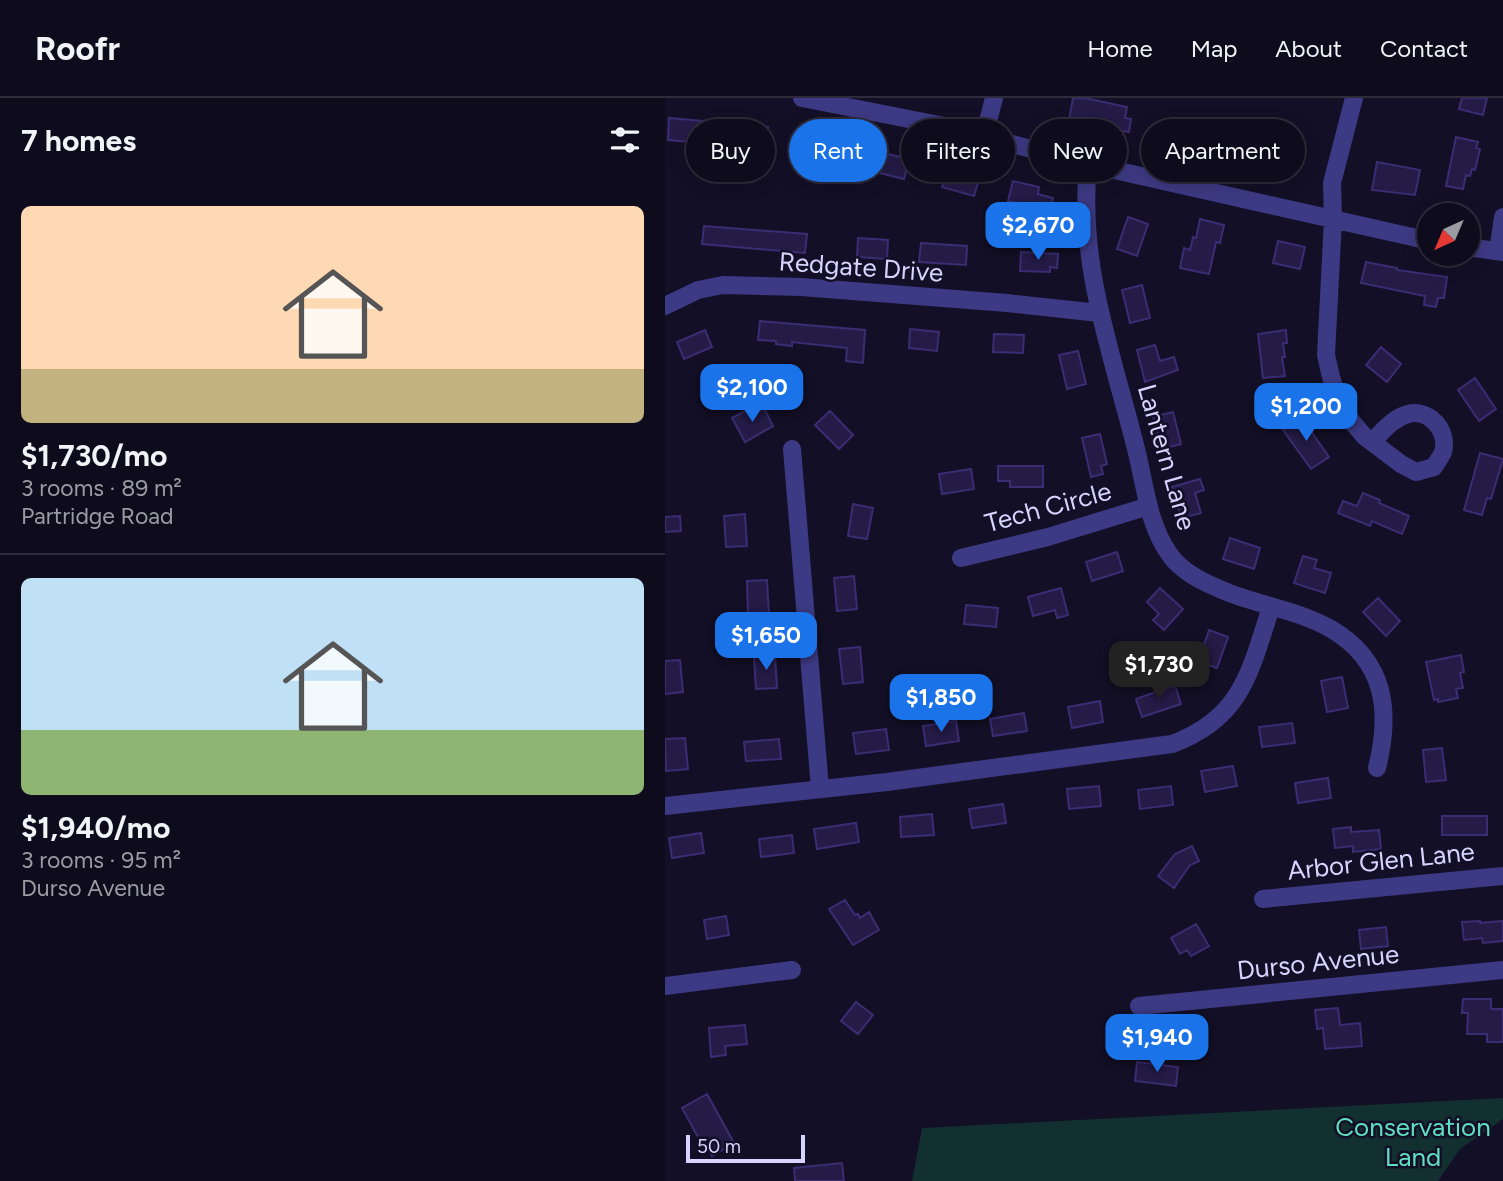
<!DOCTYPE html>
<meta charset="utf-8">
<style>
body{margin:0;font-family:Figtree,sans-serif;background:#1c1929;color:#f1f3f6;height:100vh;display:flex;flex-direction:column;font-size:26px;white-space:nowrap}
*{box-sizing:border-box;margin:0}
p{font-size:23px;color:#9b9ba3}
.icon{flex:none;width:38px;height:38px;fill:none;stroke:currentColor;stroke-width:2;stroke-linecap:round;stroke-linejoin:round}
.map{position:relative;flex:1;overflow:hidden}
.side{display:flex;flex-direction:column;background:#0e0b1c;width:665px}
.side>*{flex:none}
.banner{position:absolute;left:21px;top:21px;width:665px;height:63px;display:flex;gap:14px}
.needle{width:46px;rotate:224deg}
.controls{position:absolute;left:752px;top:105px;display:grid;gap:14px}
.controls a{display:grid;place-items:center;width:63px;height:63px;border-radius:50%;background:#0e0b1c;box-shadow:0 4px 18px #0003,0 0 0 2px #2e2b3b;font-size:35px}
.scale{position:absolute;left:21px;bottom:18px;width:119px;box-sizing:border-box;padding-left:7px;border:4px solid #d9d4ff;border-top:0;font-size:19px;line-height:24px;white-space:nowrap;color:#d9d4ff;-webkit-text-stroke:5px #130f26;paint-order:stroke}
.price{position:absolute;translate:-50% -60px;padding:0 16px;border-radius:14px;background:#1a73e8;color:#fff;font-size:23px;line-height:46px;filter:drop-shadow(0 2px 4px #0008)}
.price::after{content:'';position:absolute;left:50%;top:42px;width:21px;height:16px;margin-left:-10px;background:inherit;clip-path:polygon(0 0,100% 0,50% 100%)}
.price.current{background:#222;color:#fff}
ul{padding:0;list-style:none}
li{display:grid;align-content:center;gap:14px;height:371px;padding:0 21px}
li+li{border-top:2px solid #2e2b3b}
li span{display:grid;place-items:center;height:217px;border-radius:10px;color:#555}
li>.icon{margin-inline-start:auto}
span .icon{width:126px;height:126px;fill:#fffc;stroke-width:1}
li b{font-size:30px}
h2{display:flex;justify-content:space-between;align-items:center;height:84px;padding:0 21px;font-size:30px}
.tag{padding:0 24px;border-radius:32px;background:#0e0b1c;box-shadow:0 4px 18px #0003,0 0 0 2px #2e2b3b;font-size:24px;line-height:63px}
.tag.current{background:#1a73e8;color:#fff}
header{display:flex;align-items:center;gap:42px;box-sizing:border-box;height:98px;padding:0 35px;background:#0e0b1c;border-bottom:2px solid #2e2b3b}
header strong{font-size:33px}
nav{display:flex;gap:38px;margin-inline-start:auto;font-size:24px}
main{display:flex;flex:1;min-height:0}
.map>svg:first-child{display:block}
.green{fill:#12302f}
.building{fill:#241b47;stroke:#3b2d73;stroke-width:2}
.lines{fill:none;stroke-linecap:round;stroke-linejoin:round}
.minor{stroke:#3d3a85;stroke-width:18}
.labels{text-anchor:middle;stroke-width:5;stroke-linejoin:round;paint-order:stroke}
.street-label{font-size:26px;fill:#d9d4ff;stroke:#130f26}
.park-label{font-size:26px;fill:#5fe0c0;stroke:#130f26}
</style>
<header>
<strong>Roofr</strong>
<nav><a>Home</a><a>Map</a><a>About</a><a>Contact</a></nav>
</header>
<main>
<section class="side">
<h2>7 homes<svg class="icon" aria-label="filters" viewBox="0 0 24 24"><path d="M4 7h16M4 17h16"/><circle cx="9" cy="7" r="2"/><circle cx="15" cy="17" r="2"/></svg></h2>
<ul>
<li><span style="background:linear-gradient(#ffd9b3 75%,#c2b280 0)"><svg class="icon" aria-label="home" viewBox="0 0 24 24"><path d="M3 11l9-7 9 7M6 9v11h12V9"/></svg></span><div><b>$1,730/mo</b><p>3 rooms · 89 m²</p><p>Partridge Road</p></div></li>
<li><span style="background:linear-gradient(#bfe0f5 70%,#8fb573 0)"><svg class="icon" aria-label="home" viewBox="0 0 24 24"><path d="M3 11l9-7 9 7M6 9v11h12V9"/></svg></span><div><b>$1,940/mo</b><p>3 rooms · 95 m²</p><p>Durso Avenue</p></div></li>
</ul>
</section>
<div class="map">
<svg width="838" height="1083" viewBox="0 0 838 1083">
<rect width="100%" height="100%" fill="#130f26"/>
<path class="green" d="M 838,1000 L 838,1021 L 795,1051 L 773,1083 L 247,1083 L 257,1030 Z"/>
<path class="building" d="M 408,0 L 420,0 L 462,9 L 460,20 L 466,21 L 464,34 L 404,22 Z
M 797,0 L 822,0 L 818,17 L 794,11 Z
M 4,20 L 38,23 L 36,45 L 3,42 Z
M 68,27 L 103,29 L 102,51 L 67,49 Z
M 577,32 L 624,43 L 617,75 L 569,64 Z
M 139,36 L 173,43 L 169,64 L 134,57 Z
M 791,39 L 813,44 L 811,50 L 815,51 L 810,72 L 807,71 L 805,78 L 801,77 L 798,91 L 781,88 Z
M 210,53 L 244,61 L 239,81 L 206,73 Z
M 712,64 L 755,72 L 750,97 L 707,92 Z
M 292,67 L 308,72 L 307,76 L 315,78 L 309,98 L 277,89 L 284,69 L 291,71 Z
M 348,83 L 374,89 L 373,96 L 388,100 L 384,118 L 365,114 L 366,108 L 343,103 Z
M 463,119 L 483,126 L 472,158 L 452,151 Z
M 535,121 L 559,127 L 555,145 L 551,144 L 544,176 L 515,170 L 519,150 L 525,152 L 528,139 L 531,140 Z
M 39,128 L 142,136 L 140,155 L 37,146 Z
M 193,140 L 223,142 L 222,161 L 192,159 Z
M 613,143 L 640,149 L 635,171 L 608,165 Z
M 256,145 L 302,148 L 301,167 L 254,164 Z
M 356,154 L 393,156 L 392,170 L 385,169 L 385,174 L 355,173 Z
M 701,164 L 732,170 L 732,172 L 782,179 L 779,200 L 773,200 L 771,209 L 759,207 L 760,198 L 696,185 Z
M 477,187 L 485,220 L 465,225 L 457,192 Z
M 95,223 L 200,232 L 198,265 L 181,263 L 182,250 L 127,244 L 127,248 L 111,246 L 111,243 L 93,242 Z
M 245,231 L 274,234 L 272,253 L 244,250 Z
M 40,232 L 47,249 L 19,261 L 12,244 Z
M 621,232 L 622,245 L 618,245 L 620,259 L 617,259 L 620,278 L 598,280 L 593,236 Z
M 329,236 L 359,237 L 358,255 L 328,254 Z
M 490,247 L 495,263 L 509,259 L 513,272 L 480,284 L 472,252 Z
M 716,249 L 736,266 L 722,284 L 701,267 Z
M 413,253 L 421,286 L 402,291 L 394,257 Z
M 810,280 L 831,311 L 814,323 L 793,292 Z
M 99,310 L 108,328 L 80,344 L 67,320 L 82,312 L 86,317 Z
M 165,313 L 188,337 L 174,351 L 150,327 Z
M 508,314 L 516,346 L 497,351 L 488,319 Z
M 636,319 L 664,359 L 646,371 L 618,332 Z
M 435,336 L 442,366 L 436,368 L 438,376 L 426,379 L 417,340 Z
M 815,355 L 838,361 L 826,401 L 822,400 L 817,417 L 799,412 Z
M 333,368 L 378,368 L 378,389 L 345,389 L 345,383 L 333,383 Z
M 306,371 L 309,391 L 277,396 L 274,376 Z
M 535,381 L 539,392 L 530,395 L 536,415 L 516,420 L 507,389 Z
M 698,395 L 715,402 L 714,405 L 744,418 L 737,436 L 707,423 L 705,428 L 673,415 L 678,403 L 692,408 Z
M 188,406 L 208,410 L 202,441 L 183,438 Z
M 80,416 L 82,448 L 61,449 L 59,418 Z
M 15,418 L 16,433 L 0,434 L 0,419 Z
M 565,440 L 595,450 L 589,471 L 558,461 Z
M 452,454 L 458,473 L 427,483 L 421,464 Z
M 638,458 L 652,462 L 649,470 L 666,475 L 660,495 L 629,485 Z
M 189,478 L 192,511 L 172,513 L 169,480 Z
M 102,482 L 104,518 L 83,519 L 82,483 Z
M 396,490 L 403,517 L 392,520 L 390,512 L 368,518 L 363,499 Z
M 495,490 L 518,511 L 499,532 L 488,522 L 494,516 L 482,504 Z
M 713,500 L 735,523 L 721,538 L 698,514 Z
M 301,507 L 333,510 L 331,529 L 299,526 Z
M 544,532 L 563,539 L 552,570 L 533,564 Z
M 195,549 L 198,584 L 178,586 L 174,551 Z
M 110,557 L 112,590 L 91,591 L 89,559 Z
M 796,557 L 799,574 L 795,575 L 798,590 L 791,591 L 793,600 L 773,604 L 773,601 L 769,602 L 761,564 Z
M 15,562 L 18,594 L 0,596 L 0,563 Z
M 677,579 L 683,610 L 662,614 L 656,583 Z
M 510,587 L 516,606 L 477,619 L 471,601 Z
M 435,603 L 438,624 L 407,630 L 403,609 Z
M 359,615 L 362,633 L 328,638 L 325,621 Z
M 291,623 L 294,643 L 261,648 L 258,628 Z
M 627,625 L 630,645 L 597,649 L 594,629 Z
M 221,631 L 224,652 L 191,656 L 188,635 Z
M 20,640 L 23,671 L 1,673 L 0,641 Z
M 114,641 L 116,661 L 81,663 L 79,644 Z
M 777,650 L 781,682 L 761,684 L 758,652 Z
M 568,668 L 572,688 L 540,694 L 536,673 Z
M 663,680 L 666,700 L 633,705 L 630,685 Z
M 434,688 L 436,708 L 404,711 L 402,691 Z
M 506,688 L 508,707 L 475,711 L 473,692 Z
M 338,706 L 341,725 L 307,730 L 304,711 Z
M 267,716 L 269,737 L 236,739 L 235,719 Z
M 777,718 L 822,718 L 822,737 L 777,737 Z
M 191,725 L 194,744 L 152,751 L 149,731 Z
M 686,729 L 686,734 L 714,732 L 716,751 L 688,754 L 688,748 L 670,750 L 668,731 Z
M 36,735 L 39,755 L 7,760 L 4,740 Z
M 127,737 L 129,755 L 96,759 L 94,741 Z
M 527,748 L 534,763 L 525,767 L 509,790 L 493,778 L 510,756 Z
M 180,802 L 190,817 L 193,816 L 195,820 L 204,814 L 214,832 L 188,847 L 164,811 Z
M 61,818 L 64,837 L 42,841 L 39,822 Z
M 815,823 L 815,825 L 838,823 L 838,843 L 818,845 L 817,840 L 799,842 L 797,824 Z
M 531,826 L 544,848 L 526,858 L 522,852 L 515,856 L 506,840 Z
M 721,829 L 723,848 L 696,851 L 694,832 Z
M 798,901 L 826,901 L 826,911 L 838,911 L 838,944 L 822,944 L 822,936 L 802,936 L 803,915 L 797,915 Z
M 191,904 L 208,917 L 193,936 L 176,923 Z
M 673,910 L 675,927 L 695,925 L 697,948 L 660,951 L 658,930 L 652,931 L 650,912 Z
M 80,927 L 82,946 L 60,948 L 61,957 L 46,959 L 44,930 Z
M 472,964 L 513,969 L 511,988 L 470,983 Z
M 42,996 L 69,1045 L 47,1058 L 37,1040 L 34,1041 L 17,1010 Z
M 177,1065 L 179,1083 L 130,1083 L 129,1070 Z"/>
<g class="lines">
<path class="minor" d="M 137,0 L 279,28 L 423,66 L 765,143
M 689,0 L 667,85 L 668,121 L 661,257 L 666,279 L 673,301 L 683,319 L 699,338 L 736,366 L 751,374 L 769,369 C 771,365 776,359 778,354 C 784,333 764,310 743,316 C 728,320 718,333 707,344
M 319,39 L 329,0
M 423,66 C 413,168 447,254 471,351 C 480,386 483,427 505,457 C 517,474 538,484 557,492 C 592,507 633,512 666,531 C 721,563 726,614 712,670
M 803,149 L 838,154
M 833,153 L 838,119
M 0,208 L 33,192 L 58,187 L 136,189 L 342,205 L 434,215
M 127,351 L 155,691
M 296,460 L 383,439 L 484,408
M 0,708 L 222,684 L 507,646 C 577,620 585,574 606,509
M 598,801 L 838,778
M 0,888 L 127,872
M 474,908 L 838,872"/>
</g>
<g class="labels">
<g class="street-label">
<text transform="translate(196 169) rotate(4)" y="9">Redgate Drive</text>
<text transform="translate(502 359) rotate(74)" y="9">Lantern Lane</text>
<text transform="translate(383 409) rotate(-15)" y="9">Tech Circle</text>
<text transform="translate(716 763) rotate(-6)" y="9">Arbor Glen Lane</text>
<text transform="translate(653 864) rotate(-6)" y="9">Durso Avenue</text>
</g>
<g class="park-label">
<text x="748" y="1038">Conservation<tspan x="748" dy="30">Land</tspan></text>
</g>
</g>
</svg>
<div class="controls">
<a><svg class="needle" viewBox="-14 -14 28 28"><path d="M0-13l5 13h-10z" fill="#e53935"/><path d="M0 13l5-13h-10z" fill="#9b9ba3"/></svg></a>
</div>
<div class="scale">50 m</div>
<b class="price" style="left:373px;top:164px">$2,670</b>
<b class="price" style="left:87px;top:326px">$2,100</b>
<b class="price" style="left:641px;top:345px">$1,200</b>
<b class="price" style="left:101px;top:574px">$1,650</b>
<b class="price current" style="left:494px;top:603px">$1,730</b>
<b class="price" style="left:276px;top:636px">$1,850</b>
<b class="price" style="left:492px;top:976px">$1,940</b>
<div class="banner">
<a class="tag">Buy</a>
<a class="tag current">Rent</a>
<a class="tag">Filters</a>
<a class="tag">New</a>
<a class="tag">Apartment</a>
</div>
</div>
</main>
